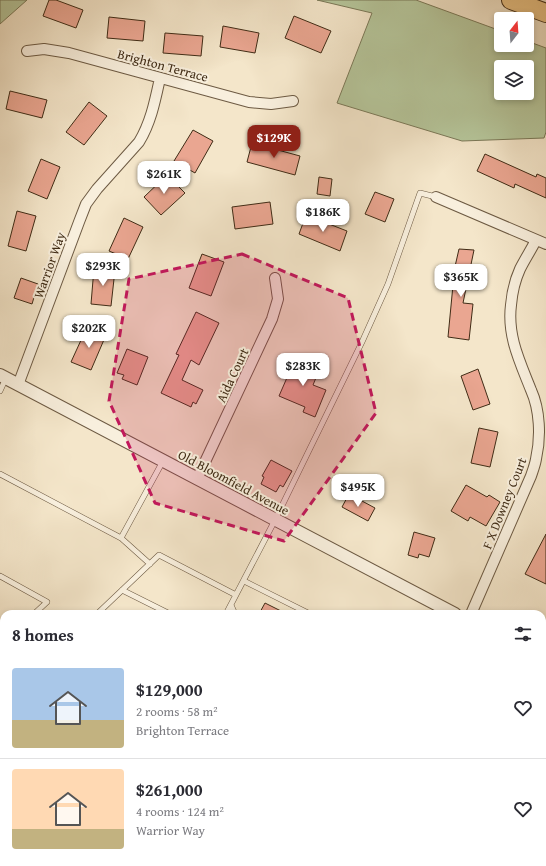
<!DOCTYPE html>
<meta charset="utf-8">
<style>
body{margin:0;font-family:"Gentium Book Plus",serif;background:#f2f2f3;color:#2b2b33;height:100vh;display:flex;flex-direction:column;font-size:15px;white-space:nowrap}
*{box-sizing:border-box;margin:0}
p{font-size:13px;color:#7c7c81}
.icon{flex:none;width:22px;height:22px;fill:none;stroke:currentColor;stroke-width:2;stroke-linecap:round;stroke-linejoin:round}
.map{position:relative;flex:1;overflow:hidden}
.details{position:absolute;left:0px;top:610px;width:546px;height:256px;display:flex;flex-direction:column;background:#fff;border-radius:12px 12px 0 0;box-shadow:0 2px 6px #0003}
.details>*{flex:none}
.needle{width:26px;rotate:17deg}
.controls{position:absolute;left:494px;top:12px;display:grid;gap:8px}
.controls a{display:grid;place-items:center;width:40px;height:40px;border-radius:4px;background:#fff;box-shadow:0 2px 6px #0003;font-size:20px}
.price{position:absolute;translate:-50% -34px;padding:0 9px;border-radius:8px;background:#fff;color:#222;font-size:13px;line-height:26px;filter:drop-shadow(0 1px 2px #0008)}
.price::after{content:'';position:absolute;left:50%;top:24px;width:12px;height:9px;margin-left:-6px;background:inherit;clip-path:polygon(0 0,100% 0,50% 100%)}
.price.active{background:#8f2418;color:#fff}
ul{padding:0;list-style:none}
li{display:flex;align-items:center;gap:12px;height:100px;padding:0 12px}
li+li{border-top:1px solid #e1e1e2}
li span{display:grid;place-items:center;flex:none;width:112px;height:80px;border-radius:4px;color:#555}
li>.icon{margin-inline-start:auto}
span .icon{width:48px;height:48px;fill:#fffc;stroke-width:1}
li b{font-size:17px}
h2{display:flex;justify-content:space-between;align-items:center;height:48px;padding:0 12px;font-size:17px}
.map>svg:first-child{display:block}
.green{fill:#b6c69b;stroke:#7b7958;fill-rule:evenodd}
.building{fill:#eaa691;stroke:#402c16}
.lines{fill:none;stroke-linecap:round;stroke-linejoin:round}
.service-casing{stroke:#6d5a43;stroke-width:6}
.minor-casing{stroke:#6d5a43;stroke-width:12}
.tertiary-casing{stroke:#6d5a43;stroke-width:14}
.trunk-casing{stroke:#402c16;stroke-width:18}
.motorway-casing{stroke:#402c16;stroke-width:20}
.service{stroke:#f8efdd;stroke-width:5}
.minor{stroke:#f8efdd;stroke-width:10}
.tertiary{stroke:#f8efdd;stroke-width:12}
.trunk{stroke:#eac385;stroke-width:16}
.motorway{stroke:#eac385;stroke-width:18}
.marked{fill:#c2185b;fill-opacity:0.2;stroke:#c2185b;stroke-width:3;stroke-dasharray:8 5;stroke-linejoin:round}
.labels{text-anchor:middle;stroke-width:4;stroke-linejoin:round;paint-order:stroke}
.street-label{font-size:13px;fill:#402c16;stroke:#f8efdd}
</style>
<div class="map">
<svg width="546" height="866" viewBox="0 0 546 866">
<rect width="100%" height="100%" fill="#f4e6ca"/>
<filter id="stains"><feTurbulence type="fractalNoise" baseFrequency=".005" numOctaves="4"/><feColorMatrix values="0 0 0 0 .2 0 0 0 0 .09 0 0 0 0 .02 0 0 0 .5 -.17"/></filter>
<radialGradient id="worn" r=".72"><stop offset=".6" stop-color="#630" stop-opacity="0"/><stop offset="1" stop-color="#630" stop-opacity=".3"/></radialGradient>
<path class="green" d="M 0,0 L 27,0 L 0,24 Z
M 317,0 L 416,0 L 501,31 L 501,45 L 527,45 L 527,41 L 546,48 L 546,132 L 544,138 L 462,141 L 337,103 L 372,13 ZM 501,67 L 527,67 L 527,93 L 501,93 Z"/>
<path class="building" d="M 49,0 L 56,0 L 83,10 L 76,28 L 43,16 Z
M 294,16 L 331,31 L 321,53 L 285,38 Z
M 109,17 L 145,21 L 143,41 L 107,38 Z
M 223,26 L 259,33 L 255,53 L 220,47 Z
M 165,33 L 203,36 L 201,56 L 163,53 Z
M 10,91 L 47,100 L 42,118 L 6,109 Z
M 89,102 L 107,116 L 84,145 L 66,132 Z
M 193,130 L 213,141 L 195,173 L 174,161 Z
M 252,143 L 300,156 L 295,175 L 247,162 Z
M 485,154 L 536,177 L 537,174 L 546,178 L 546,198 L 515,184 L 514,188 L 477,171 Z
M 41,159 L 60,167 L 47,199 L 28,191 Z
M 167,175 L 185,193 L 161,215 L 144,197 Z
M 319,177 L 332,179 L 330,196 L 317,194 Z
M 375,192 L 394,199 L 385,222 L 365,214 Z
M 270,202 L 273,224 L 235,229 L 232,207 Z
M 17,211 L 36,216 L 26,251 L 8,246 Z
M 306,215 L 347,231 L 340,251 L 299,234 Z
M 124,218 L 143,227 L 128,259 L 109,251 Z
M 459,249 L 474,250 L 463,303 L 473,304 L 469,340 L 448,337 L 453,285 L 451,284 Z
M 202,254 L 224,262 L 211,296 L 189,288 Z
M 94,268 L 115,270 L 111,306 L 91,304 Z
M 21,278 L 38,284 L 32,304 L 14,298 Z
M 196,312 L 219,323 L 199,365 L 191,360 L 182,380 L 203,390 L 196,404 L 193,402 L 191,407 L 161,393 L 179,355 L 176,354 Z
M 87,327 L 106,335 L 91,370 L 71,362 Z
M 127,349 L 148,357 L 137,385 L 122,379 L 124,375 L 117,373 Z
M 296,357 L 320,368 L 313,385 L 326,390 L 315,417 L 303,412 L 305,407 L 279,396 Z
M 478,369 L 490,404 L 473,410 L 461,376 Z
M 479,428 L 498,432 L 490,467 L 471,463 Z
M 271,460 L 292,471 L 283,487 L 280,485 L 276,492 L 261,484 L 264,477 L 262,476 Z
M 466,485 L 487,497 L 489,495 L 500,502 L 486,526 L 470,517 L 468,521 L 451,511 Z
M 349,494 L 375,508 L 368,521 L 342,507 Z
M 414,532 L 435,538 L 429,557 L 419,554 L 418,558 L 408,555 Z
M 546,534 L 546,584 L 525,574 Z
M 265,603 L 287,614 L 259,614 Z"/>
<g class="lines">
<g class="service-casing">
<path id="service" d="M 0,391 L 6,378
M 0,474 L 121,538 L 150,564
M 121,538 L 163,461
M 0,576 L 47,602 L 34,614
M 244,581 L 310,614
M 122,590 L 170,614
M 231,605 L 235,614
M 97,614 L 159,555 L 236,595
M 226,614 L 275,520 L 362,342 L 388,284 L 420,193 L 436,197
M 0,646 L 4,642
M 0,707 L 4,703
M 0,802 L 4,800
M 0,826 L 4,828
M 542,828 L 546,830
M 542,852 L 546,854
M 37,866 L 39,862
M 260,866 L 262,862
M 346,866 L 348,862
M 497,866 L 499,862"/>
</g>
<g class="minor-casing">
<path id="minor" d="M 27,51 L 44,49 L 69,53 L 249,102 L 271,104 L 293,101
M 436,197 L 546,244
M 18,385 L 79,222 L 86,204 L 97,189 L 139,142 C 151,122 155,101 160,78
M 197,479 L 272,319 L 278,299 L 275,278
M 471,614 L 531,476 C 533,470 535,465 536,459 C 541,437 540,410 531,390 C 520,362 507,336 511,305 C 512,293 515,280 520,269 C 525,259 531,250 536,240"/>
</g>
<g class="tertiary-casing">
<path id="tertiary" d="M 0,375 L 455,614
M 542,660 L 546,663"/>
</g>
<g class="trunk-casing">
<path id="trunk" d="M 0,738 L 4,740
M 0,770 L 4,772
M 161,862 L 168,866
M 212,862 L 219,866"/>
</g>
<g class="motorway-casing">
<path id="motorway" d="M 511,0 L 546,13"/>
</g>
<use href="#service" class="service"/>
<use href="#minor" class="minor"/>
<use href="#tertiary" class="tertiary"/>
<use href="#trunk" class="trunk"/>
<use href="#motorway" class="motorway"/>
</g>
<path class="marked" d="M 242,254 L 348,298 L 376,413 L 284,541 L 155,503 L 109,401 L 129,279 Z"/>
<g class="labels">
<g class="street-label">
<text transform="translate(163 65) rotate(15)" y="5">Brighton Terrace</text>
<text transform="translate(49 265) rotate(-70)" y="5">Warrior Way</text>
<text transform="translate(232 375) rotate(-65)" y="5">Aida Court</text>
<text transform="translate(234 482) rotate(28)" y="5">Old Bloomfield Avenue</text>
<text transform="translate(504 503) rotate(-68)" y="5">F X Downey Court</text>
</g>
</g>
<rect width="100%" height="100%" filter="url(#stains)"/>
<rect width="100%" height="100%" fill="url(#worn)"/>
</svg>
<div class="controls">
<a><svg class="needle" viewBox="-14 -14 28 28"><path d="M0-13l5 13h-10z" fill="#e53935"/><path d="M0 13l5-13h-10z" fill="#7c7c81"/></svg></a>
<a><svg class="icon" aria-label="layers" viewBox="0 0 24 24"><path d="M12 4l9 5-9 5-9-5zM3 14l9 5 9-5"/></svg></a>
</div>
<b class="price active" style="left:274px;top:159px">$129K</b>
<b class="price" style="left:164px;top:195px">$261K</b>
<b class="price" style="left:323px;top:233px">$186K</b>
<b class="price" style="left:103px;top:287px">$293K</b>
<b class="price" style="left:461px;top:298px">$365K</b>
<b class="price" style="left:89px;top:349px">$202K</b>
<b class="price" style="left:303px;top:387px">$283K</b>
<b class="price" style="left:358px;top:508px">$495K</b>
<section class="details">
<h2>8 homes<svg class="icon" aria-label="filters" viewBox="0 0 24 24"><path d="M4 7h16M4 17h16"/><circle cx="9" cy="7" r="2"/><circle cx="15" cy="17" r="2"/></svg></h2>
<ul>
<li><span style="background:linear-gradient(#a9c7e8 65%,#c2b280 0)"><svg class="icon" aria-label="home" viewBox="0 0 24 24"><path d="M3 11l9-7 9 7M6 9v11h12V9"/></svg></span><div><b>$129,000</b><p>2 rooms · 58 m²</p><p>Brighton Terrace</p></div><svg class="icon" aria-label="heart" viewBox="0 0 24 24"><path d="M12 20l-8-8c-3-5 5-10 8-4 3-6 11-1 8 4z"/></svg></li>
<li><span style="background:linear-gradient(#ffd9b3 75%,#c2b280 0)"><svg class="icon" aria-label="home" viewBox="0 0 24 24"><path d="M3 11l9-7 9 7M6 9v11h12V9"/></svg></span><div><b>$261,000</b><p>4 rooms · 124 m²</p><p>Warrior Way</p></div><svg class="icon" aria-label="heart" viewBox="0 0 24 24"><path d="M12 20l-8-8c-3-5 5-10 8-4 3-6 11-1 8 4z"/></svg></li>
</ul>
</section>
</div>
